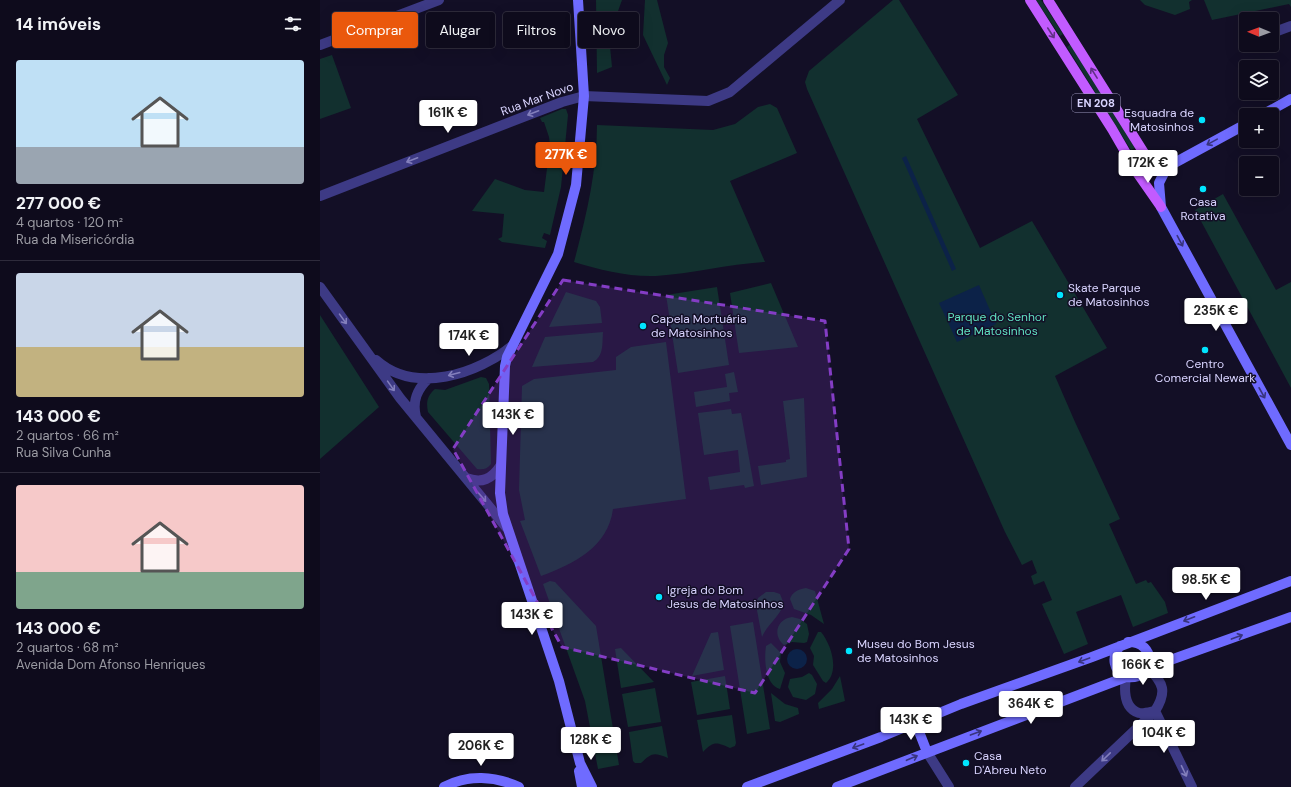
<!DOCTYPE html>
<html lang="pt">
<meta charset="utf-8">
<style>
body{margin:0;font-family:"DM Sans",sans-serif;background:#171425;color:#f1f3f6;height:100vh;display:flex;flex-direction:column;font-size:15px;white-space:nowrap}
*{box-sizing:border-box;margin:0}
p{font-size:13px;color:#9b9ba3}
.icon{flex:none;width:22px;height:22px;fill:none;stroke:currentColor;stroke-width:2;stroke-linecap:round;stroke-linejoin:round}
.map{position:relative;flex:1;overflow:hidden}
.panel{display:flex;flex-direction:column;background:#0e0b1c;width:320px}
.panel>*{flex:none}
.guide{position:absolute;left:12px;top:12px;width:380px;height:36px;display:flex;gap:8px}
.needle{width:26px;rotate:271deg}
.fabs{position:absolute;left:919px;top:12px;display:grid;gap:8px}
.fabs a{display:grid;place-items:center;width:40px;height:40px;border-radius:4px;background:#0e0b1c;box-shadow:0 4px 16px #0002,0 0 0 1px #2e2b3b;font-size:20px}
.price{position:absolute;translate:-50% -34px;padding:0 9px;border-radius:4px;background:#fff;color:#222;font-size:13px;line-height:26px;filter:drop-shadow(0 1px 2px #0008)}
.price::after{content:'';position:absolute;left:50%;top:24px;width:12px;height:9px;margin-left:-6px;background:inherit;clip-path:polygon(0 0,100% 0,50% 100%)}
.price.on{background:#ea580c;color:#fff}
ul{padding:0;list-style:none}
li{display:grid;align-content:center;gap:8px;height:212px;padding:0 16px}
li+li{border-top:1px solid #2e2b3b}
li span{display:grid;place-items:center;height:124px;border-radius:4px;color:#555}
li>.icon{margin-inline-start:auto}
span .icon{width:72px;height:72px;fill:#fffc;stroke-width:1}
li b{font-size:17px}
h2{display:flex;justify-content:space-between;align-items:center;height:48px;padding:0 16px;font-size:17px}
.chip{padding:0 14px;border-radius:4px;background:#0e0b1c;box-shadow:0 4px 16px #0002,0 0 0 1px #2e2b3b;font-size:14px;line-height:36px}
.chip.on{background:#ea580c;color:#fff}
main{display:flex;flex:1;min-height:0}
.map>svg:first-child{display:block}
.green{fill:#12302f}
.water{fill:#0c2248}
.lines{fill:none;stroke-linecap:round;stroke-linejoin:round}
.street{stroke:#3d3a85;stroke-width:10}
.secondary{stroke:#6f6bff;stroke-width:10}
.primary{stroke:#c25bff;stroke-width:10}
.oneway{stroke:#623188}
.oneway2{stroke:#837fbc}
.oneway3{stroke:#38347d}
.marked{fill:#843dc5;fill-opacity:0.2;stroke:#843dc5;stroke-width:3;stroke-dasharray:8 5;stroke-linejoin:round}
.poi-dot{fill:#00e5ff;stroke:#130f26;stroke-width:1.5}
.labels{text-anchor:middle;stroke-width:3;stroke-linejoin:round;paint-order:stroke}
.shield{fill:#130f26;stroke:#9e99be;stroke-width:1}
.shield-label{font-size:11px;font-weight:bold;fill:#d9d4ff}
.street-label{font-size:12px;fill:#d9d4ff;stroke:#130f26}
.poi-label{font-size:12px;fill:#d9d4ff;stroke:#130f26;text-anchor:start}
.park-label{font-size:12px;fill:#5fe0c0;stroke:#130f26}
</style>
<main>
<section class="panel">
<h2>14 imóveis<svg class="icon" aria-label="filters" viewBox="0 0 24 24"><path d="M4 7h16M4 17h16"/><circle cx="9" cy="7" r="2"/><circle cx="15" cy="17" r="2"/></svg></h2>
<ul>
<li><span style="background:linear-gradient(#bfe0f5 70%,#9aa5b1 0)"><svg class="icon" aria-label="home" viewBox="0 0 24 24"><path d="M3 11l9-7 9 7M6 9v11h12V9"/></svg></span><div><b>277 000 €</b><p>4 quartos · 120 m²</p><p>Rua da Misericórdia</p></div></li>
<li><span style="background:linear-gradient(#c9d6e8 60%,#c2b280 0)"><svg class="icon" aria-label="home" viewBox="0 0 24 24"><path d="M3 11l9-7 9 7M6 9v11h12V9"/></svg></span><div><b>143 000 €</b><p>2 quartos · 66 m²</p><p>Rua Silva Cunha</p></div></li>
<li><span style="background:linear-gradient(#f6c9c9 70%,#7fa58c 0)"><svg class="icon" aria-label="home" viewBox="0 0 24 24"><path d="M3 11l9-7 9 7M6 9v11h12V9"/></svg></span><div><b>143 000 €</b><p>2 quartos · 68 m²</p><p>Avenida Dom Afonso Henriques</p></div></li>
</ul>
</section>
<div class="map">
<svg width="971" height="787" viewBox="0 0 971 787">
<rect width="100%" height="100%" fill="#130f26"/>
<path class="green" d="M 276,0 L 302,0 L 289,36 L 292,67 L 277,73 Z
M 325,0 L 337,0 L 348,43 L 344,55 L 344,67 L 350,78 L 347,85 L 323,35 Z
M 573,0 L 579,0 L 638,95 L 597,119 L 660,248 L 712,221 L 787,348 L 735,376 L 755,422 L 800,519 L 789,524 L 816,584 L 826,580 L 828,583 L 831,582 L 845,602 L 848,613 L 813,627 L 801,595 L 756,612 L 768,644 L 744,654 L 722,604 L 732,600 L 724,581 L 714,585 L 711,576 L 717,573 L 712,560 L 702,565 L 685,532 L 487,89 L 485,82 L 489,71 Z
M 716,0 L 721,0 L 743,34 L 740,36 Z
M 820,0 L 872,0 L 869,2 L 870,9 L 855,15 L 825,5 Z
M 884,0 L 971,0 L 971,7 L 969,4 L 892,20 Z
M 751,44 L 815,148 L 811,150 L 747,47 Z
M 12,55 L 31,108 L 0,119 L 0,59 Z
M 450,104 L 457,108 L 477,153 L 410,181 L 445,262 C 409,264 371,274 336,276 C 308,277 280,270 254,262 C 266,217 277,172 277,125 L 393,130 L 415,124 L 438,107 Z
M 242,109 L 246,109 L 248,115 L 241,187 L 230,235 L 224,233 L 222,238 L 227,241 L 225,248 L 182,242 L 178,239 L 182,237 L 184,214 L 152,211 L 175,179 L 205,190 L 224,192 L 230,145 L 229,137 L 224,122 L 222,122 L 220,118 Z
M 903,194 L 956,290 L 971,282 L 971,388 L 875,210 Z
M 451,283 L 478,347 L 419,353 L 410,293 Z
M 397,287 L 409,365 L 358,373 L 346,295 Z
M 246,292 L 276,301 L 280,307 L 282,323 L 229,327 Z
M 0,315 L 59,407 L 0,459 Z
M 283,332 C 282,344 284,356 273,362 L 212,367 L 225,337 Z
M 346,342 L 366,499 L 293,509 C 288,547 254,564 221,576 L 200,521 L 205,520 L 199,490 L 202,386 L 214,379 L 296,370 L 296,357 L 311,347 Z
M 414,372 L 418,392 L 409,393 L 410,401 L 376,407 L 374,392 L 407,387 L 405,374 Z
M 161,377 L 166,378 L 169,384 L 171,464 C 167,469 163,470 157,469 L 108,412 C 106,402 107,396 115,389 L 125,390 Z
M 484,398 L 487,477 L 441,485 L 438,466 L 466,462 L 466,460 L 470,459 L 463,401 Z
M 411,409 L 412,414 L 421,413 L 434,486 L 425,488 L 424,485 L 390,490 L 388,477 L 420,472 L 418,450 L 384,455 L 378,413 Z
M 230,581 L 235,582 L 276,626 L 299,765 L 278,769 L 265,701 L 223,584 Z
M 486,588 L 495,591 L 504,624 L 491,615 L 474,609 L 470,599 C 472,592 479,589 486,588 Z
M 446,592 L 454,592 L 460,594 L 464,604 C 459,617 447,625 442,637 L 436,605 L 438,598 Z
M 472,617 L 480,619 L 487,624 L 489,634 L 487,642 L 484,643 L 472,642 L 464,645 C 452,635 457,619 472,617 Z
M 433,622 L 450,729 L 427,734 L 410,626 Z
M 398,632 L 404,670 L 372,676 L 391,633 Z
M 498,632 L 501,632 C 511,644 520,671 506,683 L 503,681 L 493,665 L 494,656 L 490,648 Z
M 451,643 L 461,653 L 460,662 L 465,673 L 460,689 C 445,685 444,659 446,646 Z
M 301,648 L 334,682 L 301,688 L 295,649 Z
M 489,673 L 492,675 L 497,684 L 495,694 L 486,700 L 473,697 L 468,687 L 470,679 L 482,677 Z
M 405,676 L 410,709 L 377,715 L 371,682 Z
M 520,676 L 525,701 L 499,709 L 498,703 L 512,689 Z
M 335,688 L 341,722 L 308,727 L 302,694 Z
M 451,693 L 465,704 L 478,708 L 479,714 L 460,722 L 455,721 Z
M 412,715 L 416,743 L 415,746 L 410,748 C 396,742 394,741 383,752 L 377,720 Z
M 342,726 L 348,758 C 333,752 332,753 321,763 L 315,763 L 313,761 L 309,732 Z"/>
<path class="water" d="M 586,156 L 636,269 L 632,271 L 582,158 Z
M 659,285 L 676,324 L 637,342 L 619,303 Z
M467 659a10 10 0 1 1 20 0a10 10 0 1 1-20 0Z"/>
<g class="lines">
<path class="street" d="M 952,33 L 971,26
M 0,45 L 119,0
M 0,196 L 242,102 L 264,96 L 388,101 L 410,92 L 520,0
M 0,287 L 80,398 L 186,527
M 56,360 C 95,395 158,374 193,345
M 96,417 C 92,401 97,389 109,378
M 146,478 C 162,484 172,479 181,465
M 806,677 C 804,690 804,708 819,713 C 823,714 830,712 835,711
M 835,711 L 872,787
M 607,752 L 629,787
M 755,787 L 835,711 C 847,692 844,683 828,668"/>
<path class="secondary" d="M 258,0 L 264,96 L 256,185 L 238,254 L 187,357 L 185,366 L 180,493 L 183,514 L 239,681 L 260,763 L 272,787
M 942,115 L 971,99
M 926,124 L 847,167 L 839,183 L 841,207 L 971,445
M 800,646 C 791,657 793,670 806,677 C 837,681 837,641 808,642
M 828,668 L 971,617
M 596,724 L 607,752
M 259,771 L 262,787
M 124,787 C 148,774 175,776 199,787
M 427,787 L 561,737 L 641,704 L 772,657 L 971,581
M 517,787 L 806,677"/>
<path class="primary" d="M 710,0 L 792,129 L 818,174 L 841,207
M 728,0 L 829,161 L 838,166 L 847,167"/>
</g>
<defs><path id="oneway-shaft" d="M-6 0H5M1.5-3L5.5 0L1.5 3" fill="none" stroke-width="1.6" stroke-linecap="round" stroke-linejoin="round"/></defs>
<g class="oneway">
<use href="#oneway-shaft" transform="translate(731 33) rotate(57)"/>
<use href="#oneway-shaft" transform="translate(774 73) rotate(-122)"/>
</g>
<g class="oneway2">
<use href="#oneway-shaft" transform="translate(213 113) rotate(159)"/>
<use href="#oneway-shaft" transform="translate(92 160) rotate(159)"/>
<use href="#oneway-shaft" transform="translate(23 319) rotate(54)"/>
<use href="#oneway-shaft" transform="translate(134 374) rotate(165)"/>
<use href="#oneway-shaft" transform="translate(71 386) rotate(55)"/>
<use href="#oneway-shaft" transform="translate(162 497) rotate(50)"/>
<use href="#oneway-shaft" transform="translate(786 757) rotate(136)"/>
<use href="#oneway-shaft" transform="translate(864 771) rotate(64)"/>
</g>
<g class="oneway3">
<use href="#oneway-shaft" transform="translate(892 142) rotate(151)"/>
<use href="#oneway-shaft" transform="translate(860 241) rotate(62)"/>
<use href="#oneway-shaft" transform="translate(942 393) rotate(61)"/>
<use href="#oneway-shaft" transform="translate(869 619) rotate(159)"/>
<use href="#oneway-shaft" transform="translate(917 637) rotate(-20)"/>
<use href="#oneway-shaft" transform="translate(764 660) rotate(160)"/>
<use href="#oneway-shaft" transform="translate(656 733) rotate(-20)"/>
<use href="#oneway-shaft" transform="translate(538 746) rotate(160)"/>
<use href="#oneway-shaft" transform="translate(592 758) rotate(-23)"/>
</g>
<path class="marked" d="M 243,280 L 505,321 L 529,549 L 435,693 L 242,647 L 133,449 Z"/>
<g class="poi-dot">
<circle cx="882" cy="120" r="4"/>
<circle cx="883" cy="189" r="4"/>
<circle cx="740" cy="295" r="4"/>
<circle cx="323" cy="326" r="4"/>
<circle cx="885" cy="350" r="4"/>
<circle cx="339" cy="597" r="4"/>
<circle cx="529" cy="651" r="4"/>
<circle cx="646" cy="763" r="4"/>
</g>
<g class="labels">
<rect class="shield" x="752" y="94" width="48" height="18" rx="3"/>
<g class="shield-label">
<text x="776" y="107">EN 208</text>
</g>
<g class="street-label">
<text transform="translate(217 99) rotate(-20)" y="4">Rua Mar Novo</text>
</g>
<g class="poi-label">
<text x="874" y="117" text-anchor="end">Esquadra de<tspan x="874" dy="14">Matosinhos</tspan></text>
<text x="883" y="206" text-anchor="middle">Casa<tspan x="883" dy="14">Rotativa</tspan></text>
<text x="748" y="292">Skate Parque<tspan x="748" dy="14">de Matosinhos</tspan></text>
<text x="331" y="323">Capela Mortuária<tspan x="331" dy="14">de Matosinhos</tspan></text>
<text x="885" y="368" text-anchor="middle">Centro<tspan x="885" dy="14">Comercial Newark</tspan></text>
<text x="347" y="594">Igreja do Bom<tspan x="347" dy="14">Jesus de Matosinhos</tspan></text>
<text x="537" y="648">Museu do Bom Jesus<tspan x="537" dy="14">de Matosinhos</tspan></text>
<text x="654" y="760">Casa<tspan x="654" dy="14">D'Abreu Neto</tspan></text>
</g>
<g class="park-label">
<text x="677" y="321">Parque do Senhor<tspan x="677" dy="14">de Matosinhos</tspan></text>
</g>
</g>
</svg>
<div class="fabs">
<a><svg class="needle" viewBox="-14 -14 28 28"><path d="M0-13l5 13h-10z" fill="#e53935"/><path d="M0 13l5-13h-10z" fill="#9b9ba3"/></svg></a>
<a><svg class="icon" aria-label="layers" viewBox="0 0 24 24"><path d="M12 4l9 5-9 5-9-5zM3 14l9 5 9-5"/></svg></a>
<a>+</a>
<a>−</a>
</div>
<b class="price" style="left:128px;top:134px">161K €</b>
<b class="price on" style="left:246px;top:176px">277K €</b>
<b class="price" style="left:828px;top:184px">172K €</b>
<b class="price" style="left:896px;top:332px">235K €</b>
<b class="price" style="left:149px;top:357px">174K €</b>
<b class="price" style="left:193px;top:436px">143K €</b>
<b class="price" style="left:886px;top:601px">98.5K €</b>
<b class="price" style="left:212px;top:636px">143K €</b>
<b class="price" style="left:823px;top:686px">166K €</b>
<b class="price" style="left:711px;top:725px">364K €</b>
<b class="price" style="left:591px;top:741px">143K €</b>
<b class="price" style="left:844px;top:754px">104K €</b>
<b class="price" style="left:271px;top:761px">128K €</b>
<b class="price" style="left:161px;top:767px">206K €</b>
<div class="guide">
<a class="chip on">Comprar</a>
<a class="chip">Alugar</a>
<a class="chip">Filtros</a>
<a class="chip">Novo</a>
</div>
</div>
</main>
